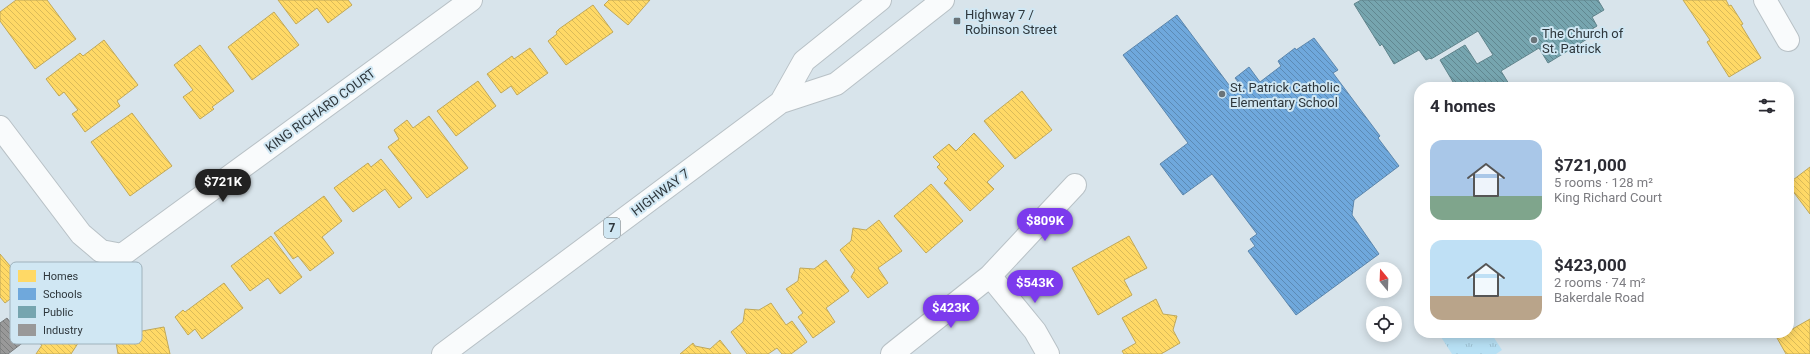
<!DOCTYPE html>
<meta charset="utf-8">
<style>
body{margin:0;font-family:Roboto,sans-serif;background:#f7f7f7;color:#2b2b33;height:100vh;display:flex;flex-direction:column;font-size:15px;white-space:nowrap}
*{box-sizing:border-box;margin:0}
p{font-size:13px;color:#7c7c81}
.icon{flex:none;width:22px;height:22px;fill:none;stroke:currentColor;stroke-width:2;stroke-linecap:round;stroke-linejoin:round}
.map{position:relative;flex:1;overflow:hidden}
.details{position:absolute;left:1414px;top:82px;width:380px;height:256px;display:flex;flex-direction:column;background:#fff;border-radius:16px;box-shadow:0 2px 10px #0003}
.details>*{flex:none}
.needle{width:26px;rotate:341deg}
.fabs{position:absolute;left:1366px;top:262px;display:grid;gap:8px}
.fabs a{display:grid;place-items:center;width:36px;height:36px;border-radius:50%;background:#fff;box-shadow:0 2px 10px #0003;font-size:20px}
.price{position:absolute;translate:-50% -34px;padding:0 9px;border-radius:14px;background:#7c3aed;color:#fff;font-size:13px;line-height:26px;filter:drop-shadow(0 1px 2px #0008)}
.price::after{content:'';position:absolute;left:50%;top:24px;width:12px;height:9px;margin-left:-6px;background:inherit;clip-path:polygon(0 0,100% 0,50% 100%)}
.price.active{background:#222;color:#fff}
ul{padding:0;list-style:none}
li{display:flex;align-items:center;gap:12px;height:100px;padding:0 16px}
li span{display:grid;place-items:center;flex:none;width:112px;height:80px;border-radius:12px;color:#555}
li>.icon{margin-inline-start:auto}
span .icon{width:48px;height:48px;fill:#fffc;stroke-width:1}
li b{font-size:17px}
h2{display:flex;justify-content:space-between;align-items:center;height:48px;padding:0 16px;font-size:17px}
.map>svg:first-child{display:block}
.park{fill:url(#park-tufts)}
.homes{fill:url(#homes-back-hatch);stroke:#c0a859}
.schools{fill:url(#schools-back-hatch);stroke:#5c86ac}
.public{fill:url(#public-back-hatch);stroke:#60848c}
.industry{fill:url(#industry-back-hatch);stroke:#797c7d}
.lines{fill:none;stroke-linecap:round;stroke-linejoin:round}
.minor-casing{stroke:#b8c1c6;stroke-width:24}
.primary-casing{stroke:#b8c1c6;stroke-width:24}
.minor{stroke:#f9fbfc;stroke-width:22}
.primary{stroke:#f9fbfc;stroke-width:22}
.poi-dot{fill:#6a7479;stroke:#d0e7f3;stroke-width:1.5}
.labels{text-anchor:middle;stroke-width:4;stroke-linejoin:round;paint-order:stroke}
.shield{fill:#d0e7f3;stroke:#5f6c73;stroke-width:1}
.shield-label{font-size:12px;font-weight:bold;fill:#2e373c}
.poi-label{font-size:13px;fill:#2e373c;stroke:#d0e7f3;text-anchor:start}
.street-label{font-size:13px;fill:#2e373c;stroke:#d0e7f3}
.key{fill:#d0e7f3;stroke:#9fb2bc;stroke-width:1}
.key-label{font-size:11px;fill:#2e373c}
</style>
<div class="map">
<svg width="1810" height="354" viewBox="0 0 1810 354">
<defs>
<pattern id="park-tufts" width="24" height="20" patternUnits="userSpaceOnUse"><rect width="24" height="20" fill="#b7e0f4"/><path d="M3 7l-1-3M5 7V3M7 7l1-3M15 17l-1-3M17 17v-4M19 17l1-3" fill="none" stroke="#9ec1d2"/></pattern>
<pattern id="homes-back-hatch" width="6" height="6" patternUnits="userSpaceOnUse"><rect width="6" height="6" fill="#ffd966"/><path d="M-1 5l2 2M0 0l6 6M5-1l2 2" fill="none" stroke="#dbbb59"/></pattern>
<pattern id="schools-back-hatch" width="6" height="6" patternUnits="userSpaceOnUse"><rect width="6" height="6" fill="#6fa8dc"/><path d="M-1 5l2 2M0 0l6 6M5-1l2 2" fill="none" stroke="#5c8ab4"/></pattern>
<pattern id="public-back-hatch" width="6" height="6" patternUnits="userSpaceOnUse"><rect width="6" height="6" fill="#76a5af"/><path d="M-1 5l2 2M0 0l6 6M5-1l2 2" fill="none" stroke="#618790"/></pattern>
<pattern id="industry-back-hatch" width="6" height="6" patternUnits="userSpaceOnUse"><rect width="6" height="6" fill="#999"/><path d="M-1 5l2 2M0 0l6 6M5-1l2 2" fill="none" stroke="#7d7e7e"/></pattern>
</defs>
<rect width="100%" height="100%" fill="#d8e4eb"/>
<path class="park" d="M 1440,333 L 1491,333 L 1502,350 L 1496,354 L 1452,354 L 1439,334 Z"/>
<path class="homes" d="M 16,0 L 47,0 L 76,39 L 35,69 L 0,21 L 0,12 Z
M 278,0 L 348,0 L 352,5 L 328,23 L 317,8 L 296,24 Z
M 609,0 L 650,0 L 628,25 L 604,5 Z
M 1683,0 L 1726,0 L 1729,6 L 1731,5 L 1743,24 L 1741,25 L 1761,58 L 1729,77 L 1707,42 L 1710,40 Z
M 593,5 L 613,32 L 566,65 L 548,41 L 557,34 L 556,32 L 559,29 Z
M 274,12 L 299,45 L 252,80 L 228,47 Z
M 104,40 L 138,85 L 117,101 L 120,106 L 85,132 L 72,114 L 78,110 L 64,92 L 59,96 L 46,79 L 80,53 L 83,56 Z
M 200,45 L 234,91 L 212,107 L 214,109 L 200,119 L 183,97 L 193,90 L 174,65 Z
M 530,48 L 548,73 L 517,95 L 511,86 L 501,93 L 487,74 L 512,56 L 514,59 Z
M 478,81 L 496,106 L 456,136 L 437,111 Z
M 1022,91 L 1052,130 L 1015,159 L 984,121 Z
M 132,113 L 172,166 L 130,196 L 91,142 Z
M 429,116 L 468,168 L 427,198 L 388,147 L 399,139 L 394,130 L 407,120 L 413,128 Z
M 974,133 L 1004,166 L 987,182 L 994,189 L 970,211 L 944,183 L 948,179 L 937,167 L 940,164 L 933,157 L 949,144 L 956,151 Z
M 381,159 L 412,198 L 399,208 L 385,189 L 353,212 L 334,188 L 368,163 L 371,167 Z
M 1810,167 L 1810,214 L 1789,186 L 1789,183 Z
M 931,184 L 963,221 L 926,253 L 894,216 Z
M 324,196 L 342,221 L 322,237 L 334,253 L 310,271 L 298,256 L 293,259 L 274,233 Z
M 879,220 L 902,251 L 878,268 L 888,283 L 868,298 L 851,277 L 855,270 L 840,250 L 851,241 L 853,228 L 866,230 Z
M 271,236 L 302,277 L 280,294 L 268,278 L 250,291 L 231,266 Z
M 1129,236 L 1147,268 L 1124,280 L 1132,295 L 1098,315 L 1072,268 Z
M 0,254 L 27,286 L 5,303 L 0,297 Z
M 826,260 L 849,291 L 826,308 L 835,322 L 813,338 L 798,317 L 803,313 L 786,289 L 798,281 L 800,268 L 814,269 Z
M 224,283 L 243,308 L 202,339 L 195,329 L 188,335 L 175,317 L 183,310 L 185,312 Z
M 1156,299 L 1163,314 L 1177,316 L 1173,330 L 1180,343 L 1161,354 L 1124,354 L 1122,351 L 1136,343 L 1122,318 Z
M 771,303 L 786,325 L 792,321 L 807,342 L 791,354 L 782,354 L 777,348 L 768,354 L 747,354 L 731,332 L 743,322 L 745,309 L 759,310 Z
M 41,308 L 84,334 L 71,354 L 36,354 L 42,345 L 25,335 Z
M 1810,319 L 1810,354 L 1786,354 L 1777,338 L 1785,333 L 1789,333 L 1789,331 Z
M 164,327 L 170,354 L 118,354 L 115,336 Z
M 720,340 L 731,354 L 680,354 L 693,343 L 695,346 L 710,349 Z"/>
<path class="schools" d="M 1177,15 L 1235,93 L 1242,87 L 1235,78 L 1249,67 L 1260,82 L 1281,66 L 1278,61 L 1295,48 L 1296,50 L 1314,38 L 1338,70 L 1333,73 L 1380,136 L 1378,138 L 1399,166 L 1354,200 L 1352,215 L 1379,254 L 1296,315 L 1248,251 L 1255,246 L 1250,239 L 1257,234 L 1212,174 L 1183,195 L 1160,164 L 1188,143 L 1123,55 Z"/>
<path class="public" d="M 1361,0 L 1598,0 L 1604,10 L 1592,17 L 1597,26 L 1589,31 L 1592,36 L 1548,63 L 1539,48 L 1501,71 L 1509,84 L 1503,87 L 1456,87 L 1440,60 L 1465,45 L 1477,64 L 1493,55 L 1478,31 L 1431,59 L 1430,58 L 1426,60 L 1419,50 L 1394,64 L 1382,44 L 1380,46 L 1354,4 Z"/>
<path class="industry" d="M 7,318 L 25,341 L 8,354 L 0,354 L 0,323 Z"/>
<g class="lines">
<g class="minor-casing">
<path id="minor" d="M 1765,0 L 1788,40
M 0,127 L 81,234 L 101,251 L 122,255 L 471,0
M 990,276 L 1035,331 L 1048,354
M 892,354 L 990,276 L 1075,185"/>
</g>
<g class="primary-casing">
<path id="primary" d="M 781,102 L 804,61 L 880,0
M 443,354 L 781,102 L 836,84 L 943,0"/>
</g>
<use href="#minor" class="minor"/>
<use href="#primary" class="primary"/>
</g>
<g class="poi-dot">
<rect x="953" y="17" width="8" height="8" rx="2"/>
<circle cx="1534" cy="40" r="4"/>
<circle cx="1222" cy="94" r="4"/>
</g>
<g class="labels">
<rect class="shield" x="604" y="218" width="16" height="20" rx="3"/>
<g class="shield-label">
<text x="612" y="232">7</text>
</g>
<g class="poi-label">
<text x="965" y="19">Highway 7 /<tspan x="965" dy="15">Robinson Street</tspan></text>
<text x="1542" y="38">The Church of<tspan x="1542" dy="15">St. Patrick</tspan></text>
<text x="1230" y="92">St. Patrick Catholic<tspan x="1230" dy="15">Elementary School</tspan></text>
</g>
<g class="street-label">
<text transform="translate(320 110) rotate(-36)" y="5">KING RICHARD COURT</text>
<text transform="translate(660 192) rotate(-37)" y="5">HIGHWAY 7</text>
</g>
</g>
<rect x="10" y="262" width="132" height="82" rx="6" class="key"/>
<rect x="18" y="270" width="18" height="12" fill="#ffd966"/>
<rect x="18" y="288" width="18" height="12" fill="#6fa8dc"/>
<rect x="18" y="306" width="18" height="12" fill="#76a5af"/>
<rect x="18" y="324" width="18" height="12" fill="#999"/>
<g class="key-label">
<text x="43" y="280">Homes</text>
<text x="43" y="298">Schools</text>
<text x="43" y="316">Public</text>
<text x="43" y="334">Industry</text>
</g>
</svg>
<div class="fabs">
<a><svg class="needle" viewBox="-14 -14 28 28"><path d="M0-13l5 13h-10z" fill="#e53935"/><path d="M0 13l5-13h-10z" fill="#7c7c81"/></svg></a>
<a><svg class="icon" aria-label="locate" viewBox="0 0 24 24"><circle cx="12" cy="12" r="6"/><path d="M12 2v4M12 18v4M2 12h4M18 12h4"/></svg></a>
</div>
<b class="price active" style="left:223px;top:203px">$721K</b>
<b class="price" style="left:1045px;top:242px">$809K</b>
<b class="price" style="left:1035px;top:304px">$543K</b>
<b class="price" style="left:951px;top:329px">$423K</b>
<section class="details">
<h2>4 homes<svg class="icon" aria-label="filters" viewBox="0 0 24 24"><path d="M4 7h16M4 17h16"/><circle cx="9" cy="7" r="2"/><circle cx="15" cy="17" r="2"/></svg></h2>
<ul>
<li><span style="background:linear-gradient(#a9c7e8 70%,#7fa58c 0)"><svg class="icon" aria-label="home" viewBox="0 0 24 24"><path d="M3 11l9-7 9 7M6 9v11h12V9"/></svg></span><div><b>$721,000</b><p>5 rooms · 128 m²</p><p>King Richard Court</p></div></li>
<li><span style="background:linear-gradient(#bfe0f5 70%,#b9a48a 0)"><svg class="icon" aria-label="home" viewBox="0 0 24 24"><path d="M3 11l9-7 9 7M6 9v11h12V9"/></svg></span><div><b>$423,000</b><p>2 rooms · 74 m²</p><p>Bakerdale Road</p></div></li>
</ul>
</section>
</div>
